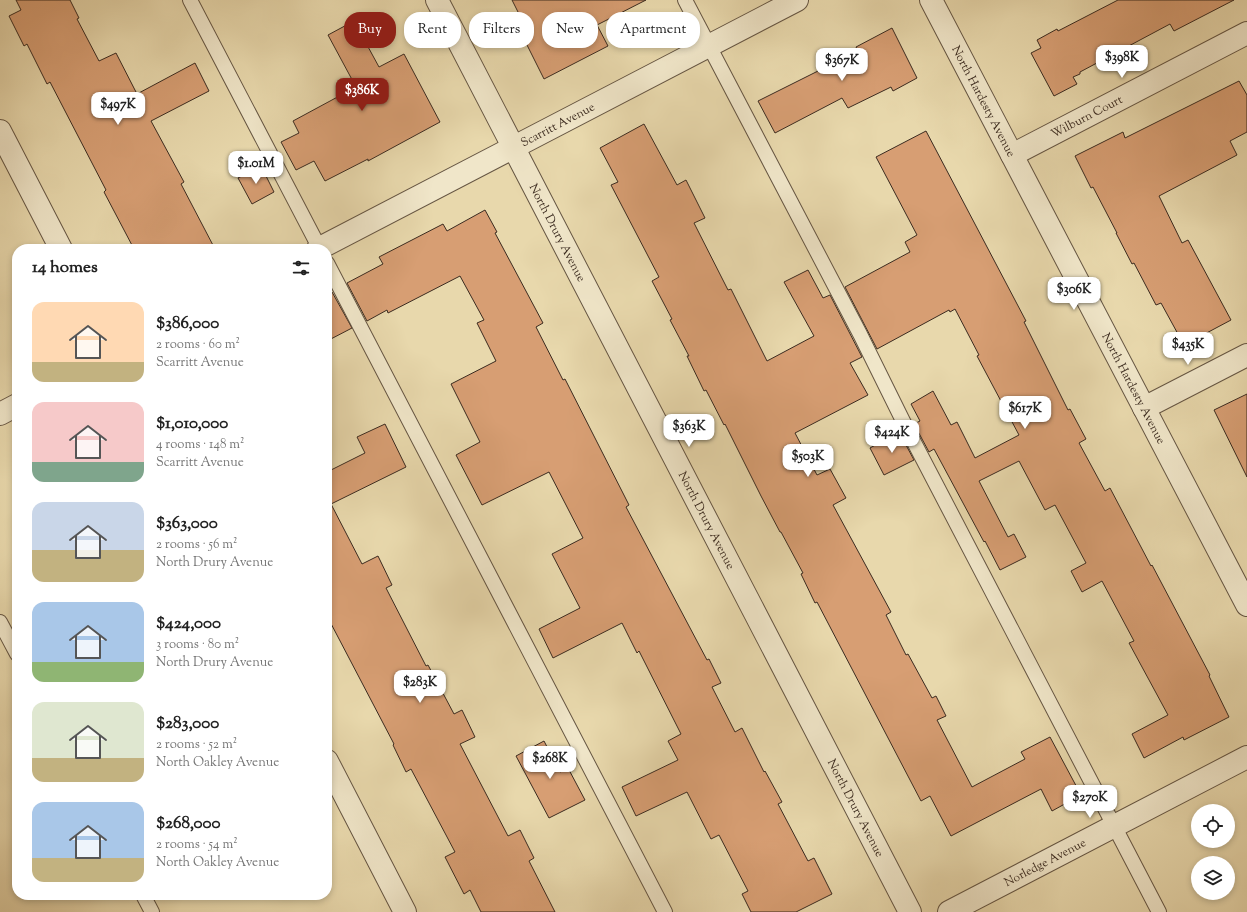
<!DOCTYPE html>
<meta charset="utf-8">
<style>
body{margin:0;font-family:"Sorts Mill Goudy",serif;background:#f2f2f2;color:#222;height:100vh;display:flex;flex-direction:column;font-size:15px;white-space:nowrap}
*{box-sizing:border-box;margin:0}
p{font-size:13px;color:#767676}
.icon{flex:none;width:22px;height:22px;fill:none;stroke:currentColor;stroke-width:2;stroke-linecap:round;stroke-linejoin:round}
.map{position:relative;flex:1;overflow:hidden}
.sheet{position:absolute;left:12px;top:244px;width:320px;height:656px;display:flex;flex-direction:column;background:#fff;border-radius:16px;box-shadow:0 2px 6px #0003}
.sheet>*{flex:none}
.hud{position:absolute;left:344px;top:12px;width:380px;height:36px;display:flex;gap:8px}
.tools{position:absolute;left:1191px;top:804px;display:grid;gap:8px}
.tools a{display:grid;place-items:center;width:44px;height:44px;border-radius:50%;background:#fff;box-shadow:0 2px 6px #0003;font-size:20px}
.price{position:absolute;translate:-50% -34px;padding:0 9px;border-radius:8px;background:#fff;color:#222;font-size:13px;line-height:26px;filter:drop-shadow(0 1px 2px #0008)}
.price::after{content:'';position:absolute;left:50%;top:24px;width:12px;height:9px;margin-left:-6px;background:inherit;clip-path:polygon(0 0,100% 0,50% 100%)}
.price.current{background:#8f2418;color:#fff}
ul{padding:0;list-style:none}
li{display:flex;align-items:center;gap:12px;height:100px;padding:0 20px}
li span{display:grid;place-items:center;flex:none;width:112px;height:80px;border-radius:12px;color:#555}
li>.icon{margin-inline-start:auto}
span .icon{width:48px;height:48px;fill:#fffc;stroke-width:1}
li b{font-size:17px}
h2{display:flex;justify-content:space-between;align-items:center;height:48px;padding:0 20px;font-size:17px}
.tag{padding:0 14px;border-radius:16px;background:#fff;box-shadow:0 2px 6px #0003;font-size:14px;line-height:36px}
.tag.current{background:#8f2418;color:#fff}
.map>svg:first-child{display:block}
.building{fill:#d79e73;stroke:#3b2b20}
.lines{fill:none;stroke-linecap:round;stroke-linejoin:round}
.service-casing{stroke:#665643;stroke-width:16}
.minor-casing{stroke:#665643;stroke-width:24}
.tertiary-casing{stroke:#665643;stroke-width:24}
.service{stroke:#f0e6c9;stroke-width:14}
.minor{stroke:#f0e6c9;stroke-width:22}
.tertiary{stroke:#f0e6c9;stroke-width:22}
.labels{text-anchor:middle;stroke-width:3.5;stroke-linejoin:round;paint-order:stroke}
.street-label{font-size:12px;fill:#3b2b20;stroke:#f0e6c9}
</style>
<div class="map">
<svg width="1247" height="912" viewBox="0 0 1247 912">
<rect width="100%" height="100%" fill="#e8d8ac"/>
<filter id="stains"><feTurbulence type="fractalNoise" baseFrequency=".005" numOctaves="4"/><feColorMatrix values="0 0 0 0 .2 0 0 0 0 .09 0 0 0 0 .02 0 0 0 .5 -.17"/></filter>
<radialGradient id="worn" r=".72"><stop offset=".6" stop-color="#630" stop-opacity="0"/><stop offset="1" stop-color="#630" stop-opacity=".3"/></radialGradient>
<path class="building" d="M 16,0 L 70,0 L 79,18 L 77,19 L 99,61 L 116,53 L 137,94 L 195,63 L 209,91 L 151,121 L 184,182 L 181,184 L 215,249 L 134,249 L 104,192 L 106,190 L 50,82 L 47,84 L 27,44 L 24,46 L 9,16 L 21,10 Z
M 512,0 L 646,0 L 597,25 L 608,46 L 544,79 L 525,41 L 531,38 Z
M 1118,0 L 1234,0 L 1174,31 L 1170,24 L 1080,72 L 1080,74 L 1073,77 L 1077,84 L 1054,96 L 1031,53 L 1041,48 L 1037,40 L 1057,29 L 1058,31 Z
M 354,21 L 379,67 L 404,54 L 440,122 L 368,161 L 368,159 L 325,181 L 314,161 L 296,170 L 281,142 L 299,133 L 293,121 L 356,87 L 328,35 Z
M 892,28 L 917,78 L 893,91 L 891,87 L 848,108 L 842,98 L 775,133 L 758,101 L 858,51 L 856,47 Z
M 1239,81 L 1247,95 L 1247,132 L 1230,141 L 1237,155 L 1159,196 L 1182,243 L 1188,240 L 1231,320 L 1184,345 L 1161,303 L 1156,305 L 1134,263 L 1132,264 L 1116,233 L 1117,233 L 1093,187 L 1091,188 L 1075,156 L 1123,132 L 1125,138 Z
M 644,124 L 677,185 L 686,180 L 705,218 L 694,223 L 728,290 L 731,289 L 767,361 L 814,336 L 784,282 L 808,270 L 823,298 L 830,295 L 862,357 L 850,363 L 868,395 L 795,433 L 817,475 L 830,469 L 846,498 L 833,505 L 891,612 L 886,615 L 906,655 L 908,654 L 932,698 L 936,696 L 946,716 L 937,720 L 972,787 L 1025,759 L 1021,752 L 1050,737 L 1081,795 L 1052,811 L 1041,789 L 951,836 L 930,796 L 921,801 L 817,602 L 815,603 L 801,574 L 803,573 L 781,532 L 780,532 L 761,496 L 725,424 L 724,425 L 706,390 L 704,391 L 687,356 L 689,356 L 670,320 L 672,319 L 652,281 L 659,277 L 611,185 L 618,182 L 600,148 Z
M 926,131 L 1026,321 L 1024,322 L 1068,410 L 1070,409 L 1086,439 L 1079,443 L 1105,491 L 1110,488 L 1151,566 L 1152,565 L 1210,675 L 1209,676 L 1229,717 L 1184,740 L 1183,737 L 1144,758 L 1132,734 L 1168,715 L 1129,643 L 1134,641 L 1102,581 L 1082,592 L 1071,571 L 1086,563 L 1055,505 L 1045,510 L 1019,461 L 979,481 L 1008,537 L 1014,534 L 1026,557 L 1000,570 L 985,541 L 984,542 L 934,449 L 929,452 L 914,424 L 920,421 L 911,404 L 933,391 L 951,425 L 957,422 L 975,458 L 1019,435 L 977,356 L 979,355 L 955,309 L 950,312 L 949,310 L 877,349 L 845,287 L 910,252 L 905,242 L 917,235 L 876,157 Z
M 261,166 L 274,192 L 252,204 L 238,178 Z
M 485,210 L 497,232 L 495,233 L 543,323 L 536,327 L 563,380 L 565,379 L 629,505 L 626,507 L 707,660 L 709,659 L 721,683 L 712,687 L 735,732 L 742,728 L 764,772 L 765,771 L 782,802 L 778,804 L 808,861 L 814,858 L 832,894 L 796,912 L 751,912 L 742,894 L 748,891 L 719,835 L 711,839 L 687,792 L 636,816 L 622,787 L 678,760 L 668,741 L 681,734 L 639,651 L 637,653 L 622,623 L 553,658 L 539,629 L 580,608 L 552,554 L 583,538 L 549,472 L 482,505 L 456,455 L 480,442 L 451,384 L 496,361 L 477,323 L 484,320 L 460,276 L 388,313 L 387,310 L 367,321 L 347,283 L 383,264 L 379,257 L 443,224 L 447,231 Z
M 332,292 L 352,328 L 327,341 L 327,294 Z
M 1247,394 L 1247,477 L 1214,410 Z
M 385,424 L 406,467 L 331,504 L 362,564 L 378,556 L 392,585 L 386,588 L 426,666 L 428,665 L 454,714 L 462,710 L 475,737 L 460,744 L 508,836 L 520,830 L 534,858 L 529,861 L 555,912 L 481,912 L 470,890 L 464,894 L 445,857 L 455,852 L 411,769 L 406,772 L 393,745 L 394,744 L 327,616 L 327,472 L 365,453 L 357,437 Z
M 899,432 L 914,460 L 884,475 L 870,448 Z
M 544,741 L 560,772 L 568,768 L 585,800 L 549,818 L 516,756 Z"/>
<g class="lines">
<g class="service-casing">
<path id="service" d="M 190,0 L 320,249
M 685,0 L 860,334 L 903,421 L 1159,912
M 327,263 L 665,912
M 0,622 L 17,654
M 143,895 L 152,912"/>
</g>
<g class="minor-casing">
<g id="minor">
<path id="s1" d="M 437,0 L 910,912"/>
<path d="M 0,131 L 61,249"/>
<path id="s2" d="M 1012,155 L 1247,33"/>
<path id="s3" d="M 318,249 L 797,0"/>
<path d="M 1144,408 L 1247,355"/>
<path d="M 0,414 L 17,405"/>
<path d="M 327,761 L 405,912"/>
<path id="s4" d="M 949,912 L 1247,757"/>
</g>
</g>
<g class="tertiary-casing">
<g id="tertiary">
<path id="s5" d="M 931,0 L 1247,605"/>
</g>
</g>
<use href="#service" class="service"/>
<use href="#minor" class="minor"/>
<use href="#tertiary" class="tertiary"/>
</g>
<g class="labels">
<g class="street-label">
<text dy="4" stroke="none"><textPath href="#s5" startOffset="114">North Hardesty Avenue</textPath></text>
<text dy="4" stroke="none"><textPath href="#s2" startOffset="84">Wilburn Court</textPath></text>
<text dy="4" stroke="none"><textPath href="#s3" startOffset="270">Scarritt Avenue</textPath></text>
<text dy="4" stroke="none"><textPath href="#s1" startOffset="262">North Drury Avenue</textPath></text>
<text dy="4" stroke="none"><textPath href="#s5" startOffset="438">North Hardesty Avenue</textPath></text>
<text dy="4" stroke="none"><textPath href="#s1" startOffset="586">North Drury Avenue</textPath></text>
<text dy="4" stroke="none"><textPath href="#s1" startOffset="910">North Drury Avenue</textPath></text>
<text dy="4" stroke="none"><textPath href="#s4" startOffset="108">Norledge Avenue</textPath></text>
</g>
</g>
<rect width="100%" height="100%" filter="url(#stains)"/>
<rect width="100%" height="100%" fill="url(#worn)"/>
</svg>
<div class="tools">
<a><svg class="icon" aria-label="locate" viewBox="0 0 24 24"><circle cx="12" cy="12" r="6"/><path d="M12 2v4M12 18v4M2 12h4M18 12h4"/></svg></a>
<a><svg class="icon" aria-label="layers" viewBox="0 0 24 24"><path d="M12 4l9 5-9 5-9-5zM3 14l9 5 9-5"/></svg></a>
</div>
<b class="price" style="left:1122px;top:79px">$398K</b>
<b class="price" style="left:842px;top:82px">$367K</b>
<b class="price current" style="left:362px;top:112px">$386K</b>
<b class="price" style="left:118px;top:126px">$497K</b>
<b class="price" style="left:256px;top:185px">$1.01M</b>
<b class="price" style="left:1074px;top:311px">$306K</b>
<b class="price" style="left:1188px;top:366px">$435K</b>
<b class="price" style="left:1025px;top:430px">$617K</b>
<b class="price" style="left:689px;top:448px">$363K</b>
<b class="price" style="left:892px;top:454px">$424K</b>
<b class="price" style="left:808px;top:478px">$503K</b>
<b class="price" style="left:420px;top:704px">$283K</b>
<b class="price" style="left:550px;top:780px">$268K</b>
<b class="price" style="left:1090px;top:819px">$270K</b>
<div class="hud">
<a class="tag current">Buy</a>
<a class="tag">Rent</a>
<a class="tag">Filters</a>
<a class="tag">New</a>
<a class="tag">Apartment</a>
</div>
<section class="sheet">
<h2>14 homes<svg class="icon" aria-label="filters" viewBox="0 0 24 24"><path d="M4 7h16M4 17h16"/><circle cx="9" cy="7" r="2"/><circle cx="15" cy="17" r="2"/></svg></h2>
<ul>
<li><span style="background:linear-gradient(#ffd9b3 75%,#c2b280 0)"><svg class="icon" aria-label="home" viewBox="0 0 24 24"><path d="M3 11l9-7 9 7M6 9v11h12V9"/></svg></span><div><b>$386,000</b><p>2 rooms · 60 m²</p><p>Scarritt Avenue</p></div></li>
<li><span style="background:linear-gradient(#f6c9c9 75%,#7fa58c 0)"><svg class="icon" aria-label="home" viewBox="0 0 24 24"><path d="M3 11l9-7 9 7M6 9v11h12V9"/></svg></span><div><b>$1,010,000</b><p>4 rooms · 148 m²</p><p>Scarritt Avenue</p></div></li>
<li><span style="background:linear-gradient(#c9d6e8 60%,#c2b280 0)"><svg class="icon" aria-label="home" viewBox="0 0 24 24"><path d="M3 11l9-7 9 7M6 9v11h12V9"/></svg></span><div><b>$363,000</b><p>2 rooms · 56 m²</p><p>North Drury Avenue</p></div></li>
<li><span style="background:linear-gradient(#a9c7e8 75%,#8fb573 0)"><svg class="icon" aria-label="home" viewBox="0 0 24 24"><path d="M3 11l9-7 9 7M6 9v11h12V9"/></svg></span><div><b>$424,000</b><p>3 rooms · 80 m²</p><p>North Drury Avenue</p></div></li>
<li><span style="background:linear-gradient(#dfe7d0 70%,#c2b280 0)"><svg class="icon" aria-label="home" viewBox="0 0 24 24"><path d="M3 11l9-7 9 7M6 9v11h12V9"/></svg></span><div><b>$283,000</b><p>2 rooms · 52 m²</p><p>North Oakley Avenue</p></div></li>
<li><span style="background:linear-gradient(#a9c7e8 70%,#c2b280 0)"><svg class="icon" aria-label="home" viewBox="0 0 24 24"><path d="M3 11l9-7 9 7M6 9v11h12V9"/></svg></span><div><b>$268,000</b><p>2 rooms · 54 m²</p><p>North Oakley Avenue</p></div></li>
</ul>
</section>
</div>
